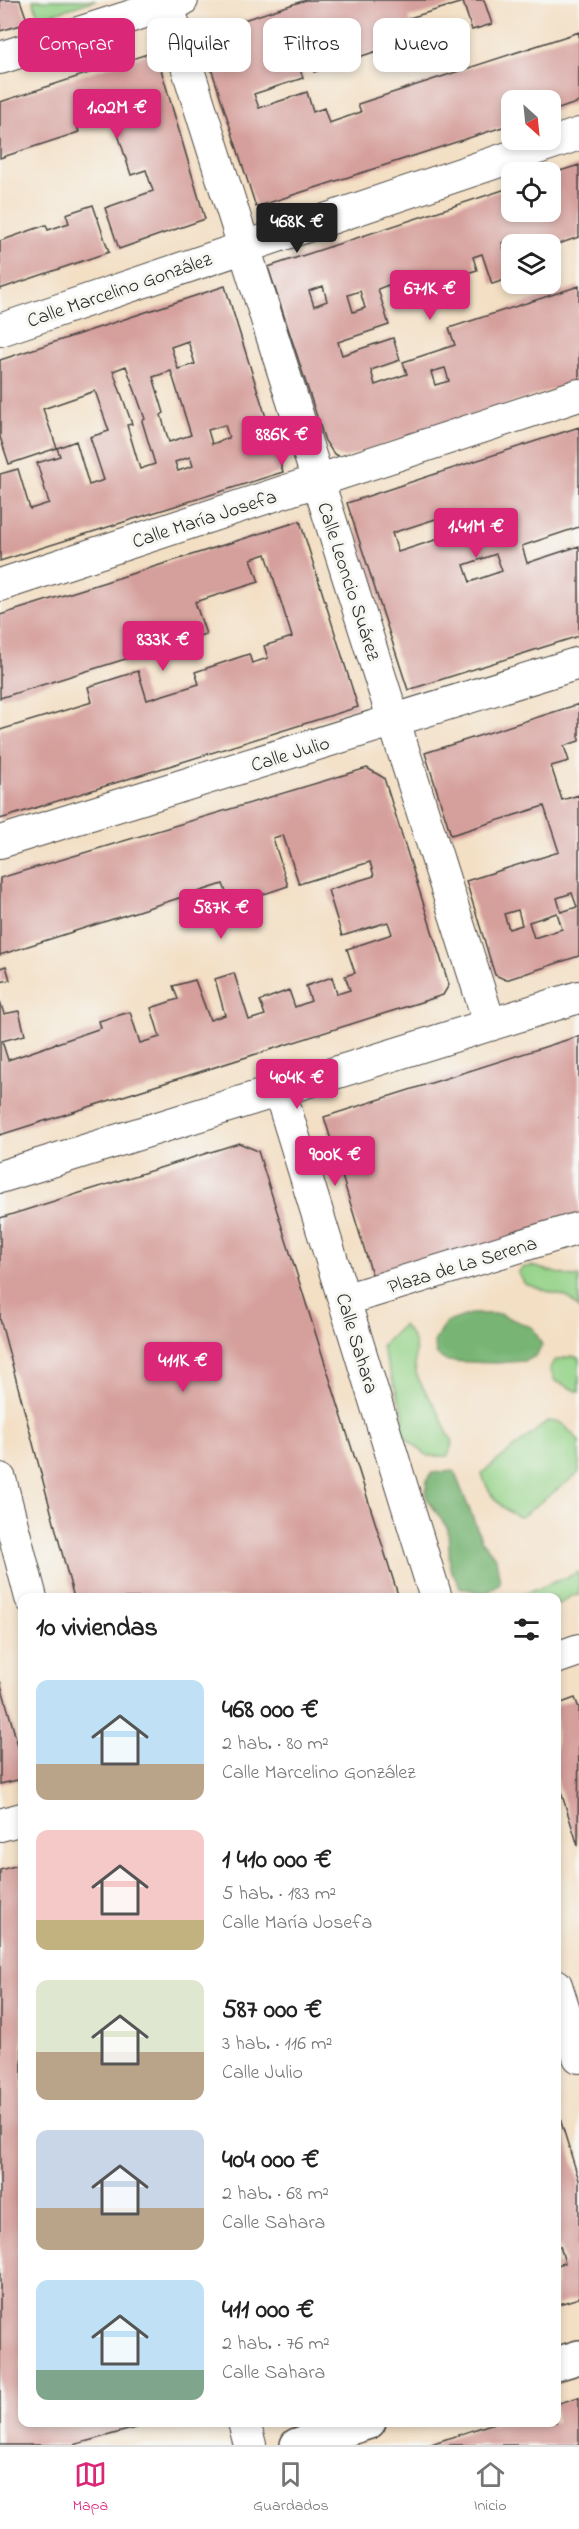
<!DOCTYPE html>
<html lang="es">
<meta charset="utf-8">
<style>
body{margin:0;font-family:"Indie Flower",sans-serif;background:#f6f6f6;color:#222;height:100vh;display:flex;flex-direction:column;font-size:22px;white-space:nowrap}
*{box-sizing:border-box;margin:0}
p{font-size:20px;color:#767676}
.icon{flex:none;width:33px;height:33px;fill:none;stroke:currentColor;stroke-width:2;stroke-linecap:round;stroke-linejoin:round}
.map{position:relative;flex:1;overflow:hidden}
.panel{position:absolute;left:18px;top:1593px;width:543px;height:834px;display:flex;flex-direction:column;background:#fff;border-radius:12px;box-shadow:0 3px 9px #0003}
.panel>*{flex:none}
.banner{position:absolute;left:18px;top:18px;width:543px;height:54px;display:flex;gap:12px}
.needle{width:39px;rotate:153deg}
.buttons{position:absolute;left:501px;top:90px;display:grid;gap:12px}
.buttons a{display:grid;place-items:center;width:60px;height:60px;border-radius:12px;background:#fff;box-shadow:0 3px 9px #0003;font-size:30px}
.price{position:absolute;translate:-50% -51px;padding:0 14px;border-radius:6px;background:#db2777;color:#fff;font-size:20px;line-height:39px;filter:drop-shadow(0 2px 3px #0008)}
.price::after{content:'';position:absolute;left:50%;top:36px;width:18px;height:14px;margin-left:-9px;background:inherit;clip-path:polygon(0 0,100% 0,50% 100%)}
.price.selected{background:#222;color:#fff}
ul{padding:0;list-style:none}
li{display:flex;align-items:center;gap:18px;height:150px;padding:0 18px}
li span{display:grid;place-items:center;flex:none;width:168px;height:120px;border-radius:12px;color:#555}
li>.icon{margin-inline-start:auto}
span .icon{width:72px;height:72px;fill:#fffc;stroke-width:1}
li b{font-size:26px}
h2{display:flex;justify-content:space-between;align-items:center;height:72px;padding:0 18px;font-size:26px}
.tag{padding:0 21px;border-radius:12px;background:#fff;box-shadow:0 3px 9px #0003;font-size:21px;line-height:54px}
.tag.selected{background:#db2777;color:#fff}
.tab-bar{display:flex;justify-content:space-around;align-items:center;height:84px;border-top:2px solid #e0e0e0;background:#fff;font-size:16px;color:#767676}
.tab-bar a{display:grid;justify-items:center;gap:3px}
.tab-bar .selected{color:#db2777}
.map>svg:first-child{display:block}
.green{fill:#95d389;stroke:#607f5a;stroke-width:1.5}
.forest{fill:#78b575;stroke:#527050;stroke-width:1.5}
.building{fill:#d59f9b;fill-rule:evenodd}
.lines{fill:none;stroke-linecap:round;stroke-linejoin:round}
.street-casing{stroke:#494642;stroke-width:34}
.secondary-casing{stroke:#494642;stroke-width:36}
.street{stroke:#fff;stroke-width:32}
.secondary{stroke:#fff;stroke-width:33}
.labels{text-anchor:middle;stroke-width:6;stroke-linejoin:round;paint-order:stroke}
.street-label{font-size:20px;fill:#2b2b2b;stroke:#f6f6f2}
</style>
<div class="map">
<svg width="579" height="2445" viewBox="0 0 579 2445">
<rect width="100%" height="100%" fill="#f6f6f2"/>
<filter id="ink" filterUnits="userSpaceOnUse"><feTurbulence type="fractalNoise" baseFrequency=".0167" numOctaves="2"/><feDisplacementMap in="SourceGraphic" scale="12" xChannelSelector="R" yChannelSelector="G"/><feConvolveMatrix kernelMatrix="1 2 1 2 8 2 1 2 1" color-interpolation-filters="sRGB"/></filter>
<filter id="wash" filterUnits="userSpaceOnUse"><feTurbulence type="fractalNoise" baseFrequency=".008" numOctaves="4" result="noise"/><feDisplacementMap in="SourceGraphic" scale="24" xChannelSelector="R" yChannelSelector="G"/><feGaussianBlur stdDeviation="1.35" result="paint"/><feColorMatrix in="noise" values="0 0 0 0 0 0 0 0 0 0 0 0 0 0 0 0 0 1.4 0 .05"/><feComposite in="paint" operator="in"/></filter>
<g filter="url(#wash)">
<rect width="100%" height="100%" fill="#f3dfc4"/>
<path class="green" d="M 33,0 L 96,0 L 39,18 Z
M 531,1266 L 572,1277 L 579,1276 L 579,1309 L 569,1298 L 525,1284 L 518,1273 L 522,1268 Z
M 403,1325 C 424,1350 411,1349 416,1372 C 420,1388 432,1399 439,1413 C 444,1424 445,1432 453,1441 L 448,1456 L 428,1456 L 407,1439 L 402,1430 L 403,1411 L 381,1346 Z
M 572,1356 L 579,1358 L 579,1392 L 555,1381 L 550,1368 L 554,1361 Z
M 548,1421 L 562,1423 L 579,1441 L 579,1473 L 521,1517 C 503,1513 486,1491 482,1473 Z
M 579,1572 L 579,1595 L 571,1596 L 557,1606 L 556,1598 L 517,1597 Z"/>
<path class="forest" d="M 470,1314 L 500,1314 L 533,1328 L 542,1345 L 536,1356 L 524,1361 L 496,1363 L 446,1361 L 437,1355 L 434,1342 L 445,1323 Z
M 454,1471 L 482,1541 L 496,1558 L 500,1583 L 485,1594 L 460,1587 L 450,1568 L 448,1529 L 427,1499 L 426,1482 L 432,1473 Z"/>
<g id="blocks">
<path class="building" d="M 0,0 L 20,0 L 28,23 L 0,31 Z
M 306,0 L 484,0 L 492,24 L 472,30 L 463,2 L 409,18 L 416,38 L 314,72 L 307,50 L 295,54 L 303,78 L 254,94 L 259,108 L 307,92 L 313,112 L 324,108 L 329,123 L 361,112 L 358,104 L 579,32 L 579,102 L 550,112 L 550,100 L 512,100 L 512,124 L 256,207 L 200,34 ZM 283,42 L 288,57 L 272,61 L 268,47 Z
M 147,54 L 160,66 L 205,219 L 119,249 L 105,208 L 153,191 L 146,170 L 131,175 L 116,128 L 126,125 L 121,108 L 76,123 L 79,132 L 0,158 L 0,102 Z
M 579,165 L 579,237 L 550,247 L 550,244 L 517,244 L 514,238 L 502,243 L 507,259 L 512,257 L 512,278 L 492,284 L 482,254 L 473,257 L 477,270 L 393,297 L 388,285 L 378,289 L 389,325 L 338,342 L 342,355 L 393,338 L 400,360 L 371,370 L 375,385 L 407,374 L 403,362 L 455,345 L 449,328 L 579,286 L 579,381 L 344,458 L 334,454 L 325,441 L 268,267 L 512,187 L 512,212 L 550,212 L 550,174 ZM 323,286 L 327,301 L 314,306 L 309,291 ZM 360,291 L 365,308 L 353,312 L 348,295 ZM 445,368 L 449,381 L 435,385 L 431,372 Z
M 93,205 L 109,252 L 0,289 L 0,241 L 46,225 L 48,230 L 69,223 L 66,214 Z
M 225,286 L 283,472 L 0,561 L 0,474 L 18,469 L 30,509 L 49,503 L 37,463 L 60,456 L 57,448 L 76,441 L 89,485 L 104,480 L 90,437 L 109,431 L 95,391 L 43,409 L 57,448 L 9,464 L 0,437 L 0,360 ZM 188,341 L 195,364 L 178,369 L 171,347 ZM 126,366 L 145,419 L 142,421 L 155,464 L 140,469 L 127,425 L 132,424 L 113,371 ZM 171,371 L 191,435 L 169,442 L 161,415 L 164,413 L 153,377 ZM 225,425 L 229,438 L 212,444 L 208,430 ZM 190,457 L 193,466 L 178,471 L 175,462 Z
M 579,427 L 579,527 L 522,546 L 527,563 L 579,546 L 579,636 L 408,690 L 347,503 ZM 448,515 L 454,534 L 398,552 L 392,533 ZM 496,554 L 502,571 L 470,582 L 464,565 Z
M 300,521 L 358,707 L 0,819 L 0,730 L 92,702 L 88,687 L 138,671 L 147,700 L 199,684 L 195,672 L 249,654 L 252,663 L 268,658 L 264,646 L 292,637 L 266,554 L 251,559 L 259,582 L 195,602 L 206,634 L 0,698 L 0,615 Z
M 579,704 L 579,741 L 564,746 L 569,761 L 551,766 L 562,800 L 579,795 L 579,956 L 506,980 L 495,975 L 466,881 L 559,852 L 544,806 L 451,835 L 425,753 ZM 572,893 L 577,907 L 561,912 L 557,898 ZM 518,910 L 522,925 L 509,929 L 504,914 ZM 557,913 L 562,929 L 534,938 L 529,922 Z
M 367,768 L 384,778 L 449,985 L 443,995 L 0,1135 L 0,1001 L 4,1014 L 19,1011 L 25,1035 L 2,1041 L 8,1060 L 101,1028 L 99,1021 L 130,1012 L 140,1043 L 160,1037 L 151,1008 L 178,999 L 173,986 L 195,980 L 210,1020 L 225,1015 L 215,979 L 234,973 L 249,1020 L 265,1015 L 260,1001 L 289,990 L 295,1007 L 311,1001 L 306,986 L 332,977 L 337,994 L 350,990 L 345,976 L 355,973 L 347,949 L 392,934 L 388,922 L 342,936 L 328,890 L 374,876 L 370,862 L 299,884 L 283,835 L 273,838 L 288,886 L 231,905 L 223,884 L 0,955 L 0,878 Z
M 6,966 L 10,980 L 0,982 L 0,968 Z
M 579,1036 L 579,1219 L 375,1284 L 324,1117 Z
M 239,1143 L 258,1151 L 399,1598 L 74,1598 L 0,1319 L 0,1218 Z
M 0,1681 L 22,1760 L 22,1779 L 0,1784 Z
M 575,1698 L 579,1708 L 578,1846 L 556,1776 L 556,1705 Z
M 22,1864 L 22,2422 L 154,2423 L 73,2445 L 0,2445 L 0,1870 Z
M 557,2109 L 579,2180 L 579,2298 L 556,2305 L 556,2265 L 565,2263 L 560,2246 L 556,2247 Z
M 579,2397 L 579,2445 L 428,2445 L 497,2422 L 556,2422 L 556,2404 Z"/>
</g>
</g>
<g filter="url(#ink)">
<use href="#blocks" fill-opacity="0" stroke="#494642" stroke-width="1.5"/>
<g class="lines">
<g class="street-casing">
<path id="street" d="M 166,0 L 490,1025
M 0,58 L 182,0
M 0,330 L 579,134
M 0,585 L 579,395
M 0,842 L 579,663
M 279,1089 L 436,1598
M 0,1177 L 579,997
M 344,1300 L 579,1228
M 0,1479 L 31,1598
M 556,1658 L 579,1650
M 0,1825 L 22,1819
M 556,1985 L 579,2057
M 244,2422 L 250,2445"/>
</g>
<g class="secondary-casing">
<path id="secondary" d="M 556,2364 L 579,2357
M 297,2445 L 369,2422"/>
</g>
<use href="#street" class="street"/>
<use href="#secondary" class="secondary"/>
</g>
</g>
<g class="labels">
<g class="street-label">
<text transform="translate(119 289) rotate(-19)" y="7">Calle Marcelino González</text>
<text transform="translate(204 518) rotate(-18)" y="7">Calle María Josefa</text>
<text transform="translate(350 581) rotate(72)" y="7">Calle Leoncio Suárez</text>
<text transform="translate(290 753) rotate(-17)" y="7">Calle Julio</text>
<text transform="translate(462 1264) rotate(-17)" y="7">Plaza de La Serena</text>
<text transform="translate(358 1343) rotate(73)" y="7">Calle Sahara</text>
</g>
</g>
</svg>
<div class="buttons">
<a><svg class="needle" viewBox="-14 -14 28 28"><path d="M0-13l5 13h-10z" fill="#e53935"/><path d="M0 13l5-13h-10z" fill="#767676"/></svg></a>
<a><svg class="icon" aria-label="locate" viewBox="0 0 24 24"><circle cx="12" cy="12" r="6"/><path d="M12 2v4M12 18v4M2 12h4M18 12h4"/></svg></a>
<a><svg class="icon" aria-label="layers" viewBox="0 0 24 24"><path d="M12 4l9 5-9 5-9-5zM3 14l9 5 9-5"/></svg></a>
</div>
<b class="price" style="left:117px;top:140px">1.02M €</b>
<b class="price selected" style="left:297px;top:254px">468K €</b>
<b class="price" style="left:430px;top:321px">671K €</b>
<b class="price" style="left:282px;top:467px">886K €</b>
<b class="price" style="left:476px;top:559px">1.41M €</b>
<b class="price" style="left:163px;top:672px">833K €</b>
<b class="price" style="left:221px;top:940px">587K €</b>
<b class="price" style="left:297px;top:1110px">404K €</b>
<b class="price" style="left:335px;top:1187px">900K €</b>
<b class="price" style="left:183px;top:1393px">411K €</b>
<div class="banner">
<a class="tag selected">Comprar</a>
<a class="tag">Alquilar</a>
<a class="tag">Filtros</a>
<a class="tag">Nuevo</a>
</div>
<section class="panel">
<h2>10 viviendas<svg class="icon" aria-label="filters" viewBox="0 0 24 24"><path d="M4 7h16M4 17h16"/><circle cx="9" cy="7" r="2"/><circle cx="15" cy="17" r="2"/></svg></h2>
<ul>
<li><span style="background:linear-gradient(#bfe0f5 70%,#b9a48a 0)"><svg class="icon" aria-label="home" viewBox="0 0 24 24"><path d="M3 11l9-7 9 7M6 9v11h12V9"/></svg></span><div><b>468 000 €</b><p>2 hab. · 80 m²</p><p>Calle Marcelino González</p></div></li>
<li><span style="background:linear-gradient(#f6c9c9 75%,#c2b280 0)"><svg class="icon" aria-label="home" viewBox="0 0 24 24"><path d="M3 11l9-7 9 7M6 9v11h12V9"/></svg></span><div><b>1 410 000 €</b><p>5 hab. · 183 m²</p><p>Calle María Josefa</p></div></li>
<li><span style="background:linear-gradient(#dfe7d0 60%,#b9a48a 0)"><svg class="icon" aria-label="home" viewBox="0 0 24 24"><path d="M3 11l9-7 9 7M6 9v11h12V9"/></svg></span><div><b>587 000 €</b><p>3 hab. · 116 m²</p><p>Calle Julio</p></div></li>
<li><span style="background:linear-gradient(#c9d6e8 65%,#b9a48a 0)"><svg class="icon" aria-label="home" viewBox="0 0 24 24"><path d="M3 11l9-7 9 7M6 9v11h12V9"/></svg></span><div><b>404 000 €</b><p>2 hab. · 68 m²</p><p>Calle Sahara</p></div></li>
<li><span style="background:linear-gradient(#bfe0f5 75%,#7fa58c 0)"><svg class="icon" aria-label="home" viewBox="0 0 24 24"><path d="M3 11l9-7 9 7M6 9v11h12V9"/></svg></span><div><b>411 000 €</b><p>2 hab. · 76 m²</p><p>Calle Sahara</p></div></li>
</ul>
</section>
</div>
<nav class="tab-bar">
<a class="selected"><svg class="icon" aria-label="map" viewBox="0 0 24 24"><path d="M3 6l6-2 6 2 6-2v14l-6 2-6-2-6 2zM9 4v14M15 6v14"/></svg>Mapa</a>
<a><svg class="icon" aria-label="saved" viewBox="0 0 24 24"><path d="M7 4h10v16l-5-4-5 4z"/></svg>Guardados</a>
<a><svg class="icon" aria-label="home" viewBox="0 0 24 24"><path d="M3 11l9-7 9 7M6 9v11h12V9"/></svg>Inicio</a>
</nav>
